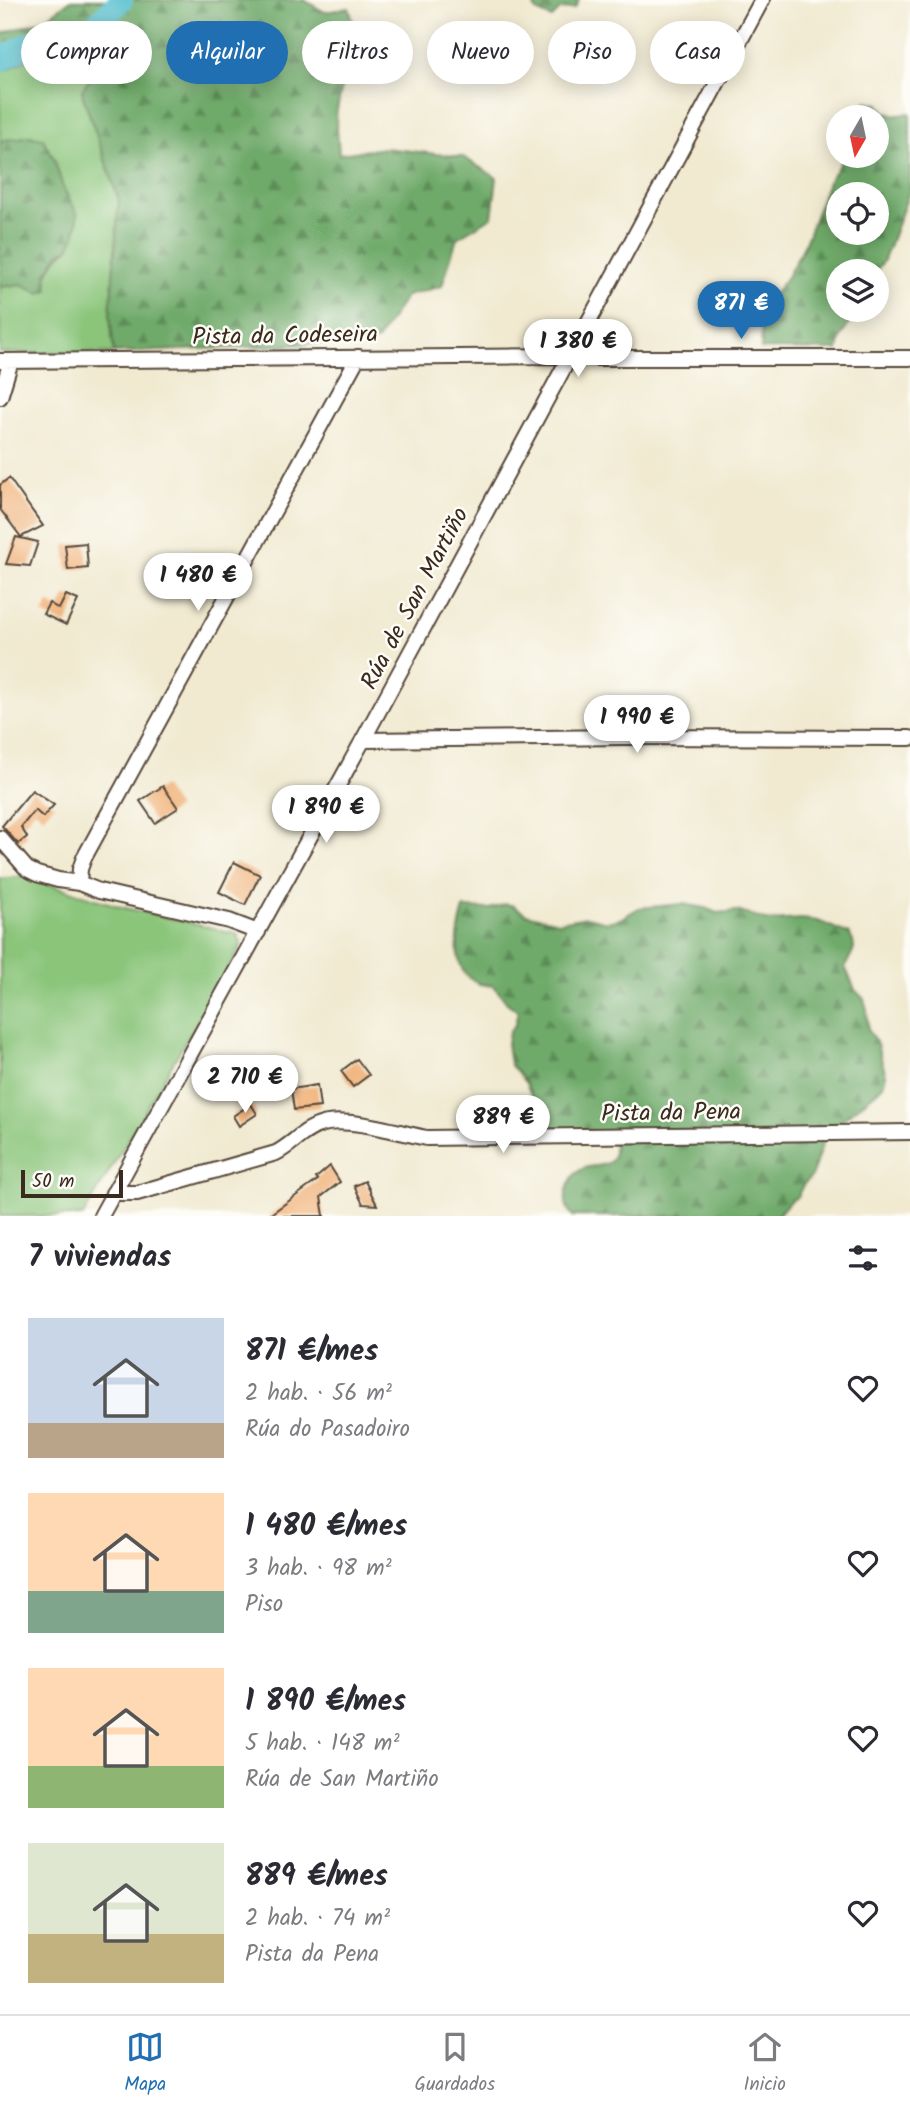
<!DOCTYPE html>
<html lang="es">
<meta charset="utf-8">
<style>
body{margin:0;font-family:Kalam,sans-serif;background:#f7f7f7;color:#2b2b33;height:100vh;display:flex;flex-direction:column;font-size:26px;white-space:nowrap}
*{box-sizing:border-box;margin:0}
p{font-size:23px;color:#7c7c81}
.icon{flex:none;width:38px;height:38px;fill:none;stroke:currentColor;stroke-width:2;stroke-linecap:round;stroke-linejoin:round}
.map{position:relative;height:1216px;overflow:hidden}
.details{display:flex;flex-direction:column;background:#fff;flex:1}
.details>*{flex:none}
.top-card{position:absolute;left:21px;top:21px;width:868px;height:63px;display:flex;gap:14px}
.needle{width:46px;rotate:189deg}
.tools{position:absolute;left:826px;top:105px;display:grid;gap:14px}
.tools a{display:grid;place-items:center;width:63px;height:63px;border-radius:50%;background:#fff;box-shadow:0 4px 18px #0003;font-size:35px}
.scale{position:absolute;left:21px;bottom:18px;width:102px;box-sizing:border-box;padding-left:7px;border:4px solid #3b2a1e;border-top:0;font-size:19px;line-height:24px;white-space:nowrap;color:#3b2a1e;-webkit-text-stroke:5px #fdfcf7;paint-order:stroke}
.price{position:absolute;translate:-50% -60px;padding:0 16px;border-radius:24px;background:#fff;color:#222;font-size:23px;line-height:46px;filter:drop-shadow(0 2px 4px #0008)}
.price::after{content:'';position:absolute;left:50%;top:42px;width:21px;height:16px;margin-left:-10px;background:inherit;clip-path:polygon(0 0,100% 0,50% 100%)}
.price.selected{background:#1f6fb2;color:#fff}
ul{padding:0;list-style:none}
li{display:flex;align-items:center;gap:21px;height:175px;padding:0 28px}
li span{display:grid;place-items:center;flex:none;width:196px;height:140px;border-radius:0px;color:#555}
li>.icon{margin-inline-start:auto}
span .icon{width:84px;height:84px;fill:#fffc;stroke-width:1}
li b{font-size:30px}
h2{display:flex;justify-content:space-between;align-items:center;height:84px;padding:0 28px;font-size:30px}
.pill{padding:0 24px;border-radius:32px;background:#fff;box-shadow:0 4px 18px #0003;font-size:24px;line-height:63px}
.pill.selected{background:#1f6fb2;color:#fff}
.menu{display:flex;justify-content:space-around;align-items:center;height:98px;border-top:2px solid #e1e1e2;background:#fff;font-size:19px;color:#7c7c81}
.menu a{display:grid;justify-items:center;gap:4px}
.menu .selected{color:#1f6fb2}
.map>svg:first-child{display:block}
.green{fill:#8ac57a;stroke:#62784c;stroke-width:2}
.forest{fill:url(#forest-firs);stroke:#556a44;stroke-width:2;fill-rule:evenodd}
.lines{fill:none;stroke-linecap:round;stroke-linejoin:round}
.river{stroke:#54bfcf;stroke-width:24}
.building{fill:#f0ad71}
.minor-casing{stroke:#564739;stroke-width:18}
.minor{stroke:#fff;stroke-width:14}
.labels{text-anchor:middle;stroke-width:5;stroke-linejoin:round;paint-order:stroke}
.street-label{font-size:24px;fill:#3b2a1e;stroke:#fdfcf7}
</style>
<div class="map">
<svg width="910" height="1216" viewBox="0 0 910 1216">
<defs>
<pattern id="forest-firs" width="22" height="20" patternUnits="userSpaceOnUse" patternTransform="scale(1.75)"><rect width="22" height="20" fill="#6faa6a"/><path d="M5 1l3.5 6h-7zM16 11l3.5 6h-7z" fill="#5c8b57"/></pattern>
</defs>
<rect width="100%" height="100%" fill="#fdfcf7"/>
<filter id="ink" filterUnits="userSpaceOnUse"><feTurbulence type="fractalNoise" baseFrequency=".0143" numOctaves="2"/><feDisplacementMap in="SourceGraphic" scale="14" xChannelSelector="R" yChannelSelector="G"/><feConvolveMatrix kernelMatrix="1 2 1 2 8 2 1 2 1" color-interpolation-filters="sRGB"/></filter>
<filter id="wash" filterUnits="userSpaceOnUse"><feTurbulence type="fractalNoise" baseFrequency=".00686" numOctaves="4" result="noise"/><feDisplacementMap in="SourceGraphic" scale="28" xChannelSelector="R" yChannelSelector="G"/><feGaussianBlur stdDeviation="1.57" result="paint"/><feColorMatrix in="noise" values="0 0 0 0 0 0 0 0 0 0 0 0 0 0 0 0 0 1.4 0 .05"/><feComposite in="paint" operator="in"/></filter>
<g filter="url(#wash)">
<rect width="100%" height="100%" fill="#f1ead1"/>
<path class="green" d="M 87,50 L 93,74 L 83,96 L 119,200 L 110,315 L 114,353 L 0,353 L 0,287 L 22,284 L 39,293 C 46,275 53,259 69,248 L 77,213 L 63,188 L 54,159 L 43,140 L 0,141 L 0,71 C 13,70 21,59 34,56 L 55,64 L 67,64 L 80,51 Z
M 23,876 L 121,907 L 238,934 L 242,945 L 83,1216 L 0,1216 L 0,879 Z"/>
<path class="forest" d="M 71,0 L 304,0 L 325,12 L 349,8 L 355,28 L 336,114 L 339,154 L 385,148 L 463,157 L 497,178 L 492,217 L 457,238 L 442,286 L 406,296 L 377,341 L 114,353 L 110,315 L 119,200 L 83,96 L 82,90 L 93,74 L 87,50 L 80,51 L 67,64 L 55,64 L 34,56 C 21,59 13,70 0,71 L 0,34 L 44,20 Z
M 532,0 L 579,0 L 575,8 L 560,10 L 552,18 L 536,11 Z
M 867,101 L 879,104 L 886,113 L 899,115 L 910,113 L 910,190 L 884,260 L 876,271 L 838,271 L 838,310 L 857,310 L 841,337 L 838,350 L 761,349 L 762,318 L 772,297 L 787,277 L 804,246 L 828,182 L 845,156 L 877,156 L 877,117 L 856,117 L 858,109 ZM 838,194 L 877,194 L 877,233 L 838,233 Z
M 30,136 L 43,139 L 54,159 L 63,188 L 77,213 L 77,224 L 74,238 L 69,248 L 59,254 L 46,274 L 48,290 L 39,293 L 22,284 L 0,287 L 0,141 Z
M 506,904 L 514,906 L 526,914 L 558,922 L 587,917 L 607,922 L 620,919 L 639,908 L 683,904 L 705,908 L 717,913 L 737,911 L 769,921 L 802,919 L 818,921 L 849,934 L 853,941 L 854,949 L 845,967 L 855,990 L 864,999 L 867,1010 L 868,1030 L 876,1042 L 886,1075 L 883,1085 L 876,1092 L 842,1120 L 828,1128 L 811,1177 L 803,1185 L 797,1197 L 789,1202 L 777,1216 L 573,1216 C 559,1202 567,1176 584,1168 C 592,1165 606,1167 611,1161 C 615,1156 614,1150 614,1144 L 608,1140 L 552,1131 L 538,1111 L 526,1083 L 510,1064 L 507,1043 L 509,1032 L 515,1025 L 518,1011 L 507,1003 L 494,986 C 489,985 482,985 477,983 C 450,970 457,933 464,908 L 489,909 Z"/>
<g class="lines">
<path class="river" d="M 0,60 L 29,44 L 76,45 L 121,0"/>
</g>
<g id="blocks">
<path class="building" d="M 9,478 L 43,526 L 21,537 L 0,509 L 0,485 Z
M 16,537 L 38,542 L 30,566 L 6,564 Z
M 86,543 L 88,568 L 68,570 L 65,545 Z
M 66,595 L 78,600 L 66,625 L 43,614 L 49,603 L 59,609 Z
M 163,786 L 178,808 L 155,823 L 140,801 Z
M 32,790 L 54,805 L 43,817 L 35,810 L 21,827 L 27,837 L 18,844 L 2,826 Z
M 234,862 L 260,875 L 245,905 L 219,892 Z
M 357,1059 L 369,1075 L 353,1087 L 341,1071 Z
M 317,1085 L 320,1107 L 294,1110 L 291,1089 Z
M 251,1104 L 257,1114 L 239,1126 L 233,1116 Z
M 330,1166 L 340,1182 L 321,1197 L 324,1216 L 268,1216 L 318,1180 L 316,1178 Z
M 365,1181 L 377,1205 L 363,1204 L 354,1186 Z"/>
</g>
</g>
<g filter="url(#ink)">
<use href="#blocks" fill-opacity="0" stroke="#564739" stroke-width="2"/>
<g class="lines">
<g class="minor-casing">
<path id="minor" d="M 0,361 L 571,356 L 599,358 L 910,358
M 0,397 L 11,361
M 363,740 L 623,737 L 910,738
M 0,838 L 27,869 L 37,874 L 58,880 L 79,883 L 99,891 L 229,921 L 258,932
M 79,883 L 80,869 L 84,858 L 358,357
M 113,1193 L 137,1193 L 276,1153 C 292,1145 305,1128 323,1124 C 349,1117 400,1133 427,1138 L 910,1132
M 101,1216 L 363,740 L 762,0"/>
</g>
<use href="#minor" class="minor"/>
</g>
</g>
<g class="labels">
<g class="street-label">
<text transform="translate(285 335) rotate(-1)" y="8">Pista da Codeseira</text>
<text transform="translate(414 598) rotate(-62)" y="8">Rúa de San Martiño</text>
<text transform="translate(671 1112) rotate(-1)" y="8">Pista da Pena</text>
</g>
</g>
</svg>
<div class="tools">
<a><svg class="needle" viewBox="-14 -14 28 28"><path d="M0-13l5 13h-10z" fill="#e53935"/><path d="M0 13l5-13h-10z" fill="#7c7c81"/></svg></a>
<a><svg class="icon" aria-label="locate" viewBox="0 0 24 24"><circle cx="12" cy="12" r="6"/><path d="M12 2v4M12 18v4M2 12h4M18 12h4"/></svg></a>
<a><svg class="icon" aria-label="layers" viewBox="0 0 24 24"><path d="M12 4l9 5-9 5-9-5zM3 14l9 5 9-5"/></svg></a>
</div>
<div class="scale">50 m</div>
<b class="price selected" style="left:741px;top:341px">871 €</b>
<b class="price" style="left:578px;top:379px">1 380 €</b>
<b class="price" style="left:198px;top:613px">1 480 €</b>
<b class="price" style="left:637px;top:755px">1 990 €</b>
<b class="price" style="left:326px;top:845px">1 890 €</b>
<b class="price" style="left:245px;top:1115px">2 710 €</b>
<b class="price" style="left:503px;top:1155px">889 €</b>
<div class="top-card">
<a class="pill">Comprar</a>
<a class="pill selected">Alquilar</a>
<a class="pill">Filtros</a>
<a class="pill">Nuevo</a>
<a class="pill">Piso</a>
<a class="pill">Casa</a>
</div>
</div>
<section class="details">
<h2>7 viviendas<svg class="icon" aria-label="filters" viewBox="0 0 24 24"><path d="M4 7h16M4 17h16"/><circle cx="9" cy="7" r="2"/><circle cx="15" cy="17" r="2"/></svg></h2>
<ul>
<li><span style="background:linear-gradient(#c9d6e8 75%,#b9a48a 0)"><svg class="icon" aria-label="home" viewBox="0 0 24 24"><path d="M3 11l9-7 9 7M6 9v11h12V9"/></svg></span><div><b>871 €/mes</b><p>2 hab. · 56 m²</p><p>Rúa do Pasadoiro</p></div><svg class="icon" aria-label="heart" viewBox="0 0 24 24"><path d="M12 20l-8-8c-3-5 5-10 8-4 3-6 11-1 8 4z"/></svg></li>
<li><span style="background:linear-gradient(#ffd9b3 70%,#7fa58c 0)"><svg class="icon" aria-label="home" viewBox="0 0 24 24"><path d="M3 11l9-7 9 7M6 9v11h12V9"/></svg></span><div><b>1 480 €/mes</b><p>3 hab. · 98 m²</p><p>Piso</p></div><svg class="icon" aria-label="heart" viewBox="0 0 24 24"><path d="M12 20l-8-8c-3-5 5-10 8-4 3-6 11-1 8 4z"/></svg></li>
<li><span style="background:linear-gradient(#ffd9b3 70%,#8fb573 0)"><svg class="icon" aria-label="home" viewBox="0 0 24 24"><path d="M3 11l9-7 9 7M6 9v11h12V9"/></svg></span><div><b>1 890 €/mes</b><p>5 hab. · 148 m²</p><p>Rúa de San Martiño</p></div><svg class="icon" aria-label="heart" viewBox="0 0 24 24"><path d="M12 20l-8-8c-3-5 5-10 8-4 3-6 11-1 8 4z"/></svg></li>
<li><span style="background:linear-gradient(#dfe7d0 65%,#c2b280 0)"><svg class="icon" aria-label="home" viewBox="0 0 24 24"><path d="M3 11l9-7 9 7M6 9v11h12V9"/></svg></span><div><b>889 €/mes</b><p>2 hab. · 74 m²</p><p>Pista da Pena</p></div><svg class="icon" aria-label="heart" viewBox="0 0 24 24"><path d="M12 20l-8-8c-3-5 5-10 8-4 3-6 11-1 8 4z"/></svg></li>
</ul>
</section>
<nav class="menu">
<a class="selected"><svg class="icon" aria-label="map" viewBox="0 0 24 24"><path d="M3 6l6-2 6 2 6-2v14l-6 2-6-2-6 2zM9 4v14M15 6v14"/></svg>Mapa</a>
<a><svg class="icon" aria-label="saved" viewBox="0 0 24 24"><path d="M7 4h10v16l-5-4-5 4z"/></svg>Guardados</a>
<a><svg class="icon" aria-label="home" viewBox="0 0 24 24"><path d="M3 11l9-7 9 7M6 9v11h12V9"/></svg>Inicio</a>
</nav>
